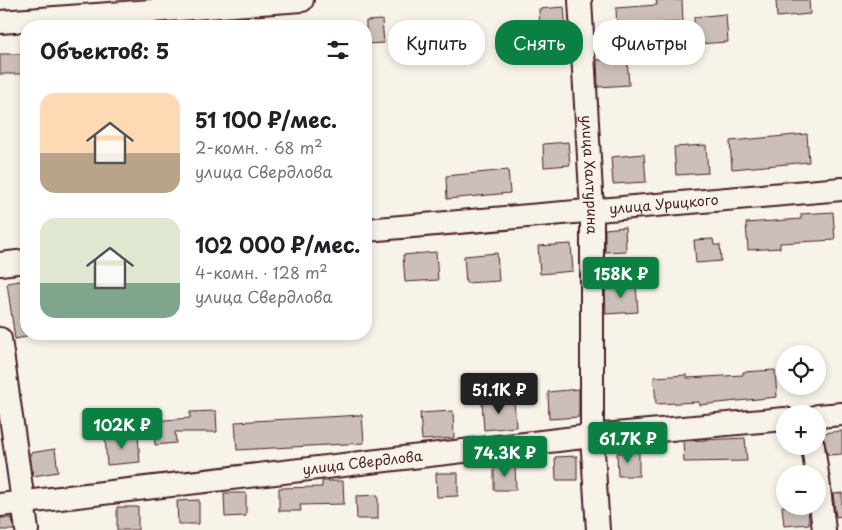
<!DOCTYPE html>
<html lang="ru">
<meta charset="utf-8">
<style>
body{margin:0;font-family:"Playpen Sans",sans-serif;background:#f6f6f6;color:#202124;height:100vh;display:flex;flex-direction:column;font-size:19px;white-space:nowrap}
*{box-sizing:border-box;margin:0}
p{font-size:16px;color:#757577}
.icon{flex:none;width:28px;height:28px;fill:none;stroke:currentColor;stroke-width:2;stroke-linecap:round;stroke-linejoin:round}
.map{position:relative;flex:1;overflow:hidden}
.drawer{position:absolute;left:20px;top:20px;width:352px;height:320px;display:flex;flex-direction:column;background:#fff;border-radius:20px;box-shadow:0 2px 8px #0003}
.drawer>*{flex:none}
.banner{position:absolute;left:388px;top:20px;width:379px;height:45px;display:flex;gap:10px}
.tools{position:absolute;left:776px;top:345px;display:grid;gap:10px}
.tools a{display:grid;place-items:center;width:50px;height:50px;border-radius:50%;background:#fff;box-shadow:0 2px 8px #0003;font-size:25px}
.price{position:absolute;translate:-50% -42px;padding:0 11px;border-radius:5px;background:#0b8043;color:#fff;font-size:16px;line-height:32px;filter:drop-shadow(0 1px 2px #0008)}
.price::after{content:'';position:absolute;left:50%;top:30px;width:15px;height:11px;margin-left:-8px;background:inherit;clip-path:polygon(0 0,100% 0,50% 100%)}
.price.selected{background:#222;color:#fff}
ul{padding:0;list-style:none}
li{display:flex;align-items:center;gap:15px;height:125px;padding:0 20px}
li span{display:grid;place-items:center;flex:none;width:140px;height:100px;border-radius:15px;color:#555}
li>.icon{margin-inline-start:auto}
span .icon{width:60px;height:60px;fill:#fffc;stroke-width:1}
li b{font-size:21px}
h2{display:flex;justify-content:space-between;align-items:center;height:60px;padding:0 20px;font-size:21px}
.pill{padding:0 18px;border-radius:20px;background:#fff;box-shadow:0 2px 8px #0003;font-size:18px;line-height:45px}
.pill.selected{background:#0b8043;color:#fff}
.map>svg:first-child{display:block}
.building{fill:#ccbfb9;stroke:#4a1f2b}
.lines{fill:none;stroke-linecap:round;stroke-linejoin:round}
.minor-casing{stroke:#4a1f2b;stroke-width:26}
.minor{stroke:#f7f3e8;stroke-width:22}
.labels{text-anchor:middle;stroke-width:4.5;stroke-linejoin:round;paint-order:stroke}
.street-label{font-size:14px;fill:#4a1f2b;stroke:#f7f3e8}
</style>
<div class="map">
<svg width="842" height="530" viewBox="0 0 842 530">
<rect width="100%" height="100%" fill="#f7f3e8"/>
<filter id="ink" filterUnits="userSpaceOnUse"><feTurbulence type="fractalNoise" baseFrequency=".02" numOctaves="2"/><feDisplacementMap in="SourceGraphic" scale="10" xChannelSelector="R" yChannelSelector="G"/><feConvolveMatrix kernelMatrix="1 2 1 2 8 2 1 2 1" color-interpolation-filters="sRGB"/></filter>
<g filter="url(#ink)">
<path class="building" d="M 656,0 L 682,0 L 683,22 L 643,24 L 643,29 L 617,31 L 616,8 L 657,5 Z
M 776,0 L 809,0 L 810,14 L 777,17 Z
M 564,7 L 566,31 L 540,32 L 539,9 Z
M 726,14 L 728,42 L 696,44 L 694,17 Z
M 382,20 L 384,43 L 366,44 L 366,21 Z
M 0,54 L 24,54 L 24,74 L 0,74 Z
M 627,58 L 629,85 L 598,87 L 597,60 Z
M 807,134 L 809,162 L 732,169 L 730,141 Z
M 568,142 L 570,165 L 544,167 L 543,144 Z
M 706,145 L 708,173 L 676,175 L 674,147 Z
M 644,154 L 646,182 L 613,184 L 611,157 Z
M 508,170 L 510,193 L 447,199 L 446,176 Z
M 833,212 L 835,240 L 780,243 L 780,248 L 748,250 L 746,223 L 801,219 L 801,214 Z
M 625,227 L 626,251 L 605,252 L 605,229 Z
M 713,239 L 714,245 L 720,245 L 721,261 L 696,263 L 694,240 Z
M 571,244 L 573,271 L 540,274 L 538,246 Z
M 436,252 L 438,280 L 405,282 L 403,255 Z
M 497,253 L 499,281 L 466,283 L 464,256 Z
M 26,280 L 26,337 L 15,339 L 7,283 Z
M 636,284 L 638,312 L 606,314 L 605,286 Z
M 775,370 L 777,397 L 699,405 L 699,402 L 656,404 L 654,377 L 687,375 L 687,378 L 743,375 L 743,372 Z
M 579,389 L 579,417 L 549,419 L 548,392 Z
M 514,400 L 516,427 L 484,430 L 482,402 Z
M 216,411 L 217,432 L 175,432 L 176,443 L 155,445 L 153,421 L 190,418 L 190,412 Z
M 453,411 L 454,438 L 422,440 L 420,413 Z
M 362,415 L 364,443 L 237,450 L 235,422 Z
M 842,431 L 842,454 L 828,455 L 822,433 Z
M 138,435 L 140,462 L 107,465 L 105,437 Z
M 745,438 L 747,461 L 684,462 L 683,441 Z
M 55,449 L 58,472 L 33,476 L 30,453 Z
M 639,452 L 639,476 L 618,476 L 617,453 Z
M 577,456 L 577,480 L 556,480 L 555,457 Z
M 515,466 L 516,490 L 494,490 L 494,467 Z
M 436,473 L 458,473 L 458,496 L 437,497 Z
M 322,481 L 343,481 L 344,504 L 300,505 L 301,511 L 279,511 L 279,488 L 322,487 Z
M 224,493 L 246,493 L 246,516 L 225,517 Z
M 842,493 L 842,516 L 836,517 L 833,494 Z
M 378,495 L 378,519 L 357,519 L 356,496 Z
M 199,500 L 199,524 L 178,524 L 177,501 Z
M 782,506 L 808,506 L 809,524 L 784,526 Z
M 117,507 L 138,507 L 138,530 L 117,530 Z
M 0,518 L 12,518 L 14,530 L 0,530 Z"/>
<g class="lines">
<g class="minor-casing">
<g id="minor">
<path id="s1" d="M 580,0 L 592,210 L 592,436 L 598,530"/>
<path d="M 0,22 L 302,0"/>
<path id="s2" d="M 366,230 L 842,189"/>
<path d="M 0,264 L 26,261"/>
<path d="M 0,339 L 27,530"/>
<path d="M 818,416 L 842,414"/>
<path d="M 813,446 L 817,474"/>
<path d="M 818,480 L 824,530"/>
<path id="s3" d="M 0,505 L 592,436 L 785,419"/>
</g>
</g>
<use href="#minor" class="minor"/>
</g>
</g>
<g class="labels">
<g class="street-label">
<text dy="5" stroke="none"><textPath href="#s1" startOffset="175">улица Халтурина</textPath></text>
<text dy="5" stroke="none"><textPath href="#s2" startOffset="299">улица Урицкого</textPath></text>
<text dy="5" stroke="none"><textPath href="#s3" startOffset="365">улица Свердлова</textPath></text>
</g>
</g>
</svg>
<div class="tools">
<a><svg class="icon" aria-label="locate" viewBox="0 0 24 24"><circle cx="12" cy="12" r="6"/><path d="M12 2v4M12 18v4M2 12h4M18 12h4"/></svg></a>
<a>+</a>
<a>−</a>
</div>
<b class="price" style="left:621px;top:299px">158K ₽</b>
<b class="price selected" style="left:499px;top:415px">51.1K ₽</b>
<b class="price" style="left:122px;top:450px">102K ₽</b>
<b class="price" style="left:628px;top:464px">61.7K ₽</b>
<b class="price" style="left:505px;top:478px">74.3K ₽</b>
<div class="banner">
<a class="pill">Купить</a>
<a class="pill selected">Снять</a>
<a class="pill">Фильтры</a>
</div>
<section class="drawer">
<h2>Объектов: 5<svg class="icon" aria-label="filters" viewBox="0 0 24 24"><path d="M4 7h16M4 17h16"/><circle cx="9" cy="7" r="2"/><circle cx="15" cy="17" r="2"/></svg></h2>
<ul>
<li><span style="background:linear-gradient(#ffd9b3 60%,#b9a48a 0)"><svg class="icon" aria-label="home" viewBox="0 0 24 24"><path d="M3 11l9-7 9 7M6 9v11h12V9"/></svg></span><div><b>51 100 ₽/мес.</b><p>2-комн. · 68 m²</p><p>улица Свердлова</p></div></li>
<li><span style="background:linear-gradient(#dfe7d0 65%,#7fa58c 0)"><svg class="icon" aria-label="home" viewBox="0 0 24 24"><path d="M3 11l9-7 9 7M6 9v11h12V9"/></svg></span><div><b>102 000 ₽/мес.</b><p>4-комн. · 128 m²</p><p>улица Свердлова</p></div></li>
</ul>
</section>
</div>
